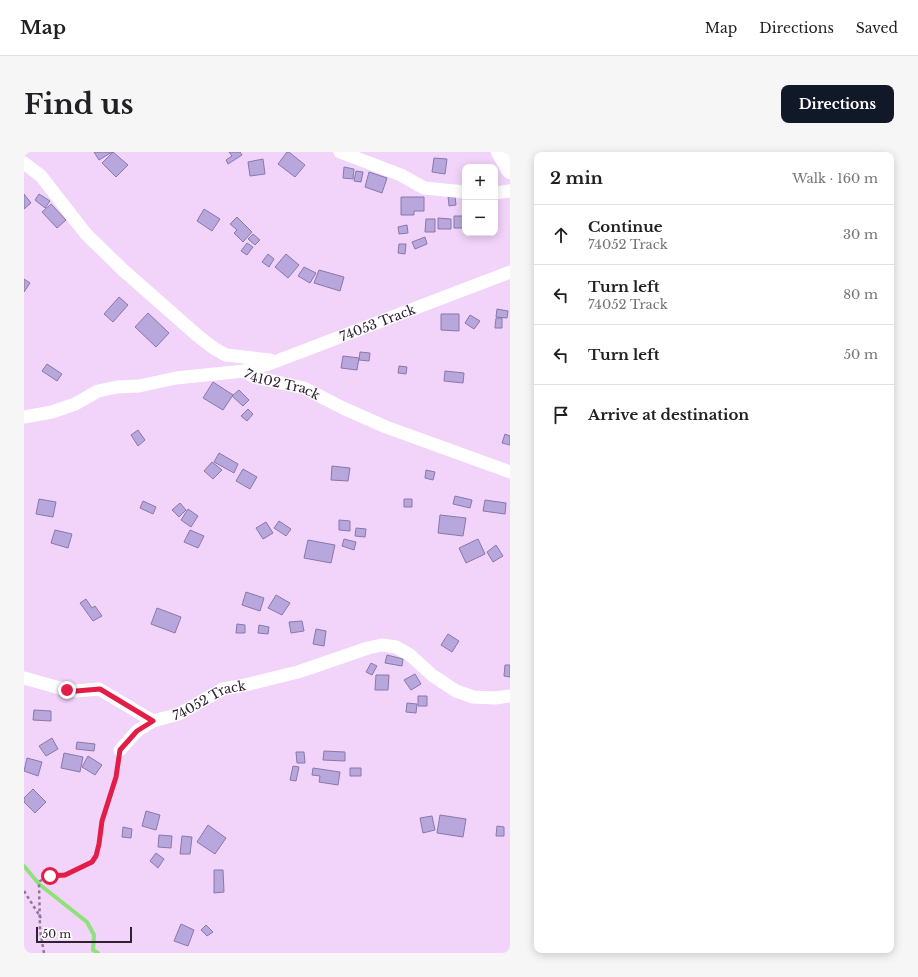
<!DOCTYPE html>
<meta charset="utf-8">
<style>
:root{--surface:#fff;--page:#f6f6f6;--text:#202124;--muted:#757577;--line:#e0e0e0;--accent:#111827}
body{margin:0;font-family:"Libre Baskerville",serif;background:var(--page);color:var(--text)}
.controls{position:absolute;right:12px;top:12px;display:grid;overflow:hidden;border-radius:8px;box-shadow:0 2px 10px #0003}
.controls button{width:36px;height:36px;display:grid;place-items:center;padding:0;border:0;border-bottom:1px solid var(--line);background:var(--surface);color:var(--text);font:20px sans-serif}
.scale{position:absolute;left:12px;bottom:10px;width:96px;box-sizing:border-box;padding-left:4px;border:2px solid #302234;border-top:0;font-size:11px;line-height:14px;white-space:nowrap;color:#302234;-webkit-text-stroke:3px #fff;paint-order:stroke}
.stop{position:absolute;width:12px;height:12px;margin:-9px;border:3px solid #e11d48;border-radius:50%;background:#fff}
.stop.end{background:#e11d48;border-color:#fff;box-shadow:0 1px 4px #0008}
.list{margin:0;padding:0;list-style:none}
h2{display:flex;justify-content:space-between;align-items:center;height:52px;margin:0;padding:0 16px;font-size:17px}
h2 small{font-size:13px;font-weight:400;color:var(--muted)}
.list li{display:grid;grid-template-columns:26px 1fr auto;gap:12px;align-items:center;box-sizing:border-box;height:60px;padding:0 16px;border-top:1px solid var(--line)}
.list b{display:block;font-size:15px;white-space:nowrap}
.list p{margin:0;font-size:13px;white-space:nowrap;color:var(--muted)}
.list em{font-size:13px;font-style:normal;color:var(--muted)}
.icon{flex:none;width:22px;height:22px;fill:none;stroke:currentColor;stroke-width:2;stroke-linecap:round;stroke-linejoin:round}
.map{position:relative;flex:none;width:486px;height:801px;overflow:hidden;border-radius:8px}
header{display:flex;align-items:center;gap:24px;box-sizing:border-box;height:56px;padding:0 20px;background:var(--surface);border-bottom:1px solid var(--line)}
header strong{font-size:19px}
nav{display:flex;gap:22px;margin-inline-start:auto;font-size:14px}
.intro{display:flex;align-items:center;justify-content:space-between;box-sizing:border-box;height:96px;padding:0 24px}
h1{margin:0;font-size:28px}
.button{padding:10px 18px;border-radius:8px;background:var(--accent);color:#fff;font-size:14px;font-weight:700}
main{display:flex;gap:24px;padding:0 24px}
aside{flex:1;background:var(--surface);border-radius:8px;box-shadow:0 2px 10px #0003}
.map>svg:first-child{display:block}
.lines{fill:none;stroke-linecap:round;stroke-linejoin:round}
.stream{stroke:#8fe17b;stroke-width:4}
.building{fill:#b8a7dc;stroke:#8878aa}
.path{stroke:#8d7793;stroke-width:2.5;stroke-dasharray:3 3;stroke-linecap:butt}
.street{stroke:#fff;stroke-width:13}
.secondary{stroke:#fff;stroke-width:18}
.route{stroke:#e11d48;stroke-width:5}
.labels{text-anchor:middle;stroke-width:4;stroke-linejoin:round;paint-order:stroke}
.street-label{font-size:13px;fill:#302234;stroke:#fff}
</style>
<header>
<strong>Map</strong>
<nav><a>Map</a><a>Directions</a><a>Saved</a></nav>
</header>
<div class="intro"><h1>Find us</h1><a class="button">Directions</a></div>
<main>
<div class="map">
<svg width="486" height="801" viewBox="0 0 486 801">
<rect width="100%" height="100%" fill="#f2d3f9"/>
<g class="lines">
<path class="stream" d="M0 714 15 732 63 770 70 783 69 798 74 801"/>
</g>
<path class="building" d="M70 0H88L75 8Z
M89 0 104 13 92 25 78 11Z
M205 0H216L218 3 204 12 202 8 208 4Z
M263 0H265L281 13 271 25 254 12Z
M410 6 423 7 421 22 408 20Z
M239 7 241 22 226 24 224 10Z
M320 15 330 17 329 27 319 26Z
M332 19 339 20 337 30 330 29Z
M345 20 363 26 358 41 341 35Z
M0 42 7 51 0 57Z
M15 42 26 49 21 56 11 48Z
M424 44H431L432 53 425 54Z
M377 45H400V59H390V63H377Z
M27 52 42 68 33 76 18 60Z
M180 57 196 67 188 79 173 69Z
M430 64H441V76H430Z
M213 65 228 80 219 90 210 81 213 78 206 72Z
M414 66 427 67V77H414Z
M402 67H411V80H401Z
M383 73 384 81 375 82 374 75Z
M229 82 236 88 231 93 224 87Z
M401 85 403 92 391 97 388 90Z
M223 91 229 95 223 103 217 99Z
M375 92H382L381 102 374 101Z
M244 102 250 107 245 115 238 110Z
M262 102 275 113 264 126 251 115Z
M280 115 292 121 286 131 274 124Z
M295 118 320 125 316 139 290 131Z
M0 127 6 131 0 140Z
M95 145 104 153 89 170 80 162Z
M473 157 484 159 483 166 472 165Z
M124 161 145 181 132 195 111 175Z
M417 162H435V179L417 178Z
M446 163 456 169 450 177 441 171Z
M472 166H478V176H471Z
M336 200 346 201 345 209 335 208Z
M319 204 335 206 333 218 317 216Z
M23 212 38 222 33 229 18 219Z
M375 214 383 215 382 222 374 221Z
M421 219 440 221 439 231 420 229Z
M189 230 209 243 199 258 179 246Z
M215 238 225 248 219 254 208 244Z
M224 257 229 262 223 269 217 264Z
M114 278 121 288 114 294 107 283Z
M481 282 486 284V293L478 291Z
M195 301 214 312 210 321 190 310Z
M188 310 198 318 189 327 180 319Z
M308 314 326 316 324 329 307 328Z
M219 317 233 325 226 337 212 329Z
M402 318 411 320 409 328 401 326Z
M431 344 448 348 446 356 429 352Z
M15 347 32 350 29 365 12 362Z
M380 347H388V355H380Z
M461 348 482 351 481 362 459 359Z
M119 349 132 355 129 362 116 356Z
M156 351 162 358 155 365 148 358Z
M164 357 174 364 167 375 157 368Z
M416 363 442 366 439 384 414 381Z
M315 368 326 369V379L315 378Z
M255 369 267 377 262 384 250 376Z
M242 370 249 381 239 387 232 376Z
M332 376 342 377 341 385 331 384Z
M31 378 48 382 44 396 27 391Z
M166 378 180 384 174 396 160 390Z
M320 387 332 390 330 398 318 394Z
M454 387 461 402 442 411 435 396Z
M284 388 311 393 307 411 280 406Z
M472 393 479 404 469 410 463 400Z
M222 440 240 446 236 459 218 453Z
M252 443 266 451 258 463 244 456Z
M62 447 68 456 71 454 78 464 69 469 56 451Z
M133 456 157 465 151 481 127 472Z
M278 469 280 479 267 481 265 470Z
M213 472 221 473V481H212Z
M235 473 245 475 244 482 234 481Z
M292 477 302 479 300 494 289 492Z
M424 482 435 489 428 500 417 493Z
M363 503 379 507 378 514 361 511Z
M347 511 353 514 348 523 342 520Z
M481 513H486V525L480 524Z
M391 522 397 532 387 538 380 528Z
M352 523H365L364 538H351Z
M394 544H403V554H394Z
M383 551 393 552 392 561 382 560Z
M10 558 27 559V569L9 568Z
M28 586 34 597 22 604 15 594Z
M53 590 71 592 70 599 52 597Z
M300 599 321 600V609L299 608Z
M272 600H280L281 611H273Z
M40 601 59 605 56 620 37 616Z
M64 604 78 613 71 623 58 615Z
M3 606 18 610 14 624 0 619Z
M269 614 275 615 272 629 266 628Z
M289 616 316 620 314 633 295 630 296 624 288 623Z
M326 616H337V624H326Z
M9 637 22 650 11 661 0 650V646Z
M122 659 136 663 132 678 118 674Z
M416 663 442 667 439 685 413 681Z
M408 664 411 678 399 681 396 666Z
M184 673 202 686 191 702 173 690Z
M473 674 480 675V684H472Z
M99 675 108 677 107 686 98 685Z
M135 683 148 684 147 696 134 695Z
M158 684 168 685 166 702H156Z
M132 701 140 707 134 716 126 709Z
M190 718H199L200 740 190 741Z
M157 772 170 778 164 794 150 789Z
M182 773 189 780 183 784 177 778Z"/>
<g class="lines">
<path class="path" d="M0 739 17 766
M20 801 16 778 15 732 16 729 26 724 41 723 67 710 72 704 78 669 93 625 94 610"/>
<g class="street">
<path d="M316 0 377 23 400 36 441 40"/>
<path d="M0 11 17 24 62 82 99 118 174 184 191 197 202 203 246 208"/>
<path d="M471 41 486 39"/>
<path id="s1" d="M220 219 230 225 280 236 319 256 362 275 486 320"/>
<path id="s2" d="M0 265 28 260 51 252 74 239 93 235 115 234 152 226 220 219 245 212 486 120"/>
<path d="M0 526 43 538 52 539 75 537 129 569"/>
<path id="s3" d="M96 598 113 579 129 569 155 562 199 537 221 533 274 520 344 496 358 493 372 495 386 503 408 523 432 539 449 545 471 546 486 544"/>
</g>
<path class="secondary" d="M476 0 486 18"/>
</g>
<g class="lines">
<path class="route" d="M26 724 41 723 68 710 72 704 75 692 78 669 92 625 96 598 113 579 129 569 76 537 52 539 43 538"/>
</g>
<g class="labels">
<g class="street-label">
<text dy="5" stroke="none"><textPath href="#s2" startOffset="369">74053 Track</textPath></text>
<text dy="5" stroke="none"><textPath href="#s1" startOffset="41">74102 Track</textPath></text>
<text dy="5" stroke="none"><textPath href="#s3" startOffset="105">74052 Track</textPath></text>
</g>
</g>
</svg>
<div class="controls">
<button>+</button>
<button>−</button>
</div>
<div class="scale">50 m</div>
<div class="stop" style="left:26px;top:724px"></div>
<div class="stop end" style="left:43px;top:538px"></div>
</div>
<aside>
<h2>2 min<small>Walk · 160 m</small></h2>
<ul class="list">
<li><svg class="icon" aria-label="ahead" viewBox="0 0 24 24"><path d="M12 20V5M6 11l6-6 6 6"/></svg><div><b>Continue</b><p>74052 Track</p></div><em>30 m</em></li>
<li><svg class="icon" aria-label="left" viewBox="0 0 24 24"><path d="M17 20v-9H6M10 6l-5 5 5 5"/></svg><div><b>Turn left</b><p>74052 Track</p></div><em>80 m</em></li>
<li><svg class="icon" aria-label="left" viewBox="0 0 24 24"><path d="M17 20v-9H6M10 6l-5 5 5 5"/></svg><div><b>Turn left</b></div><em>50 m</em></li>
<li><svg class="icon" aria-label="arrive" viewBox="0 0 24 24"><path d="M6 21V4h12l-3 4 3 4H6"/></svg><div><b>Arrive at destination</b></div></li>
</ul>
</aside>
</main>
